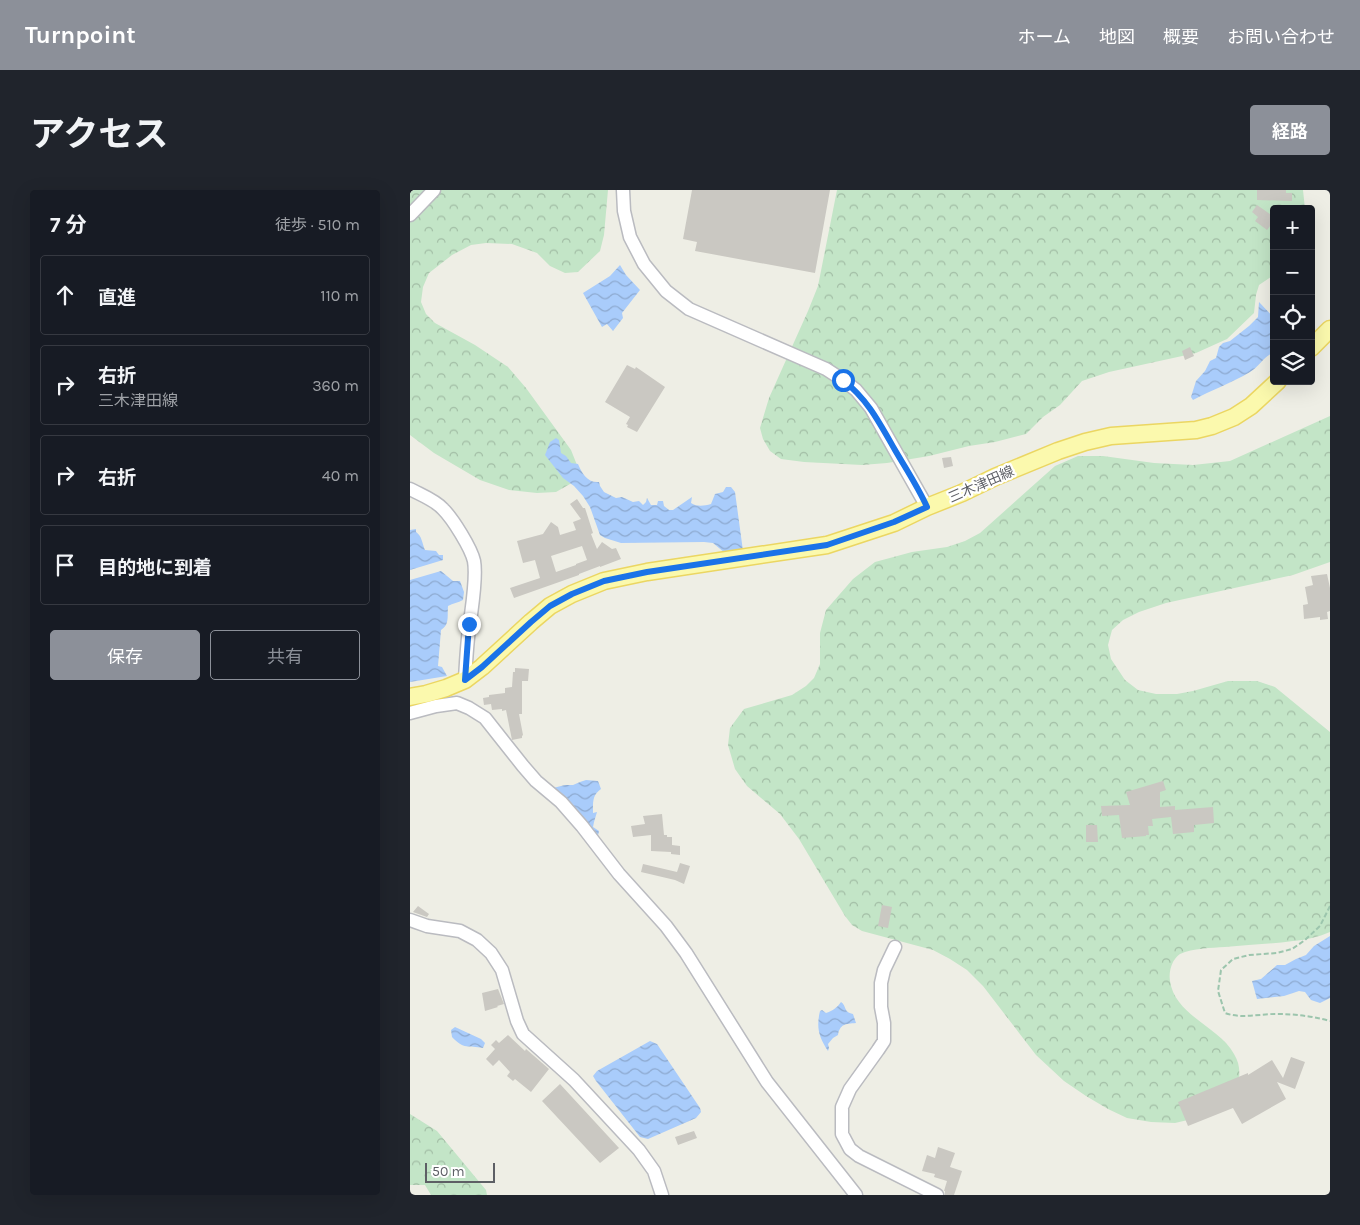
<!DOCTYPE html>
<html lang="ja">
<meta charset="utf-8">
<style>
:root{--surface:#171b24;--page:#20242c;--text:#f1f3f6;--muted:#9ea1a6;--line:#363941;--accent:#8c9099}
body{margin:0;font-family:Karla,"Noto Sans JP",sans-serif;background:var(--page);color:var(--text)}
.controls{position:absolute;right:15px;top:15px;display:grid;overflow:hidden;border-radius:5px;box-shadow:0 5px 20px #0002}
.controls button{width:45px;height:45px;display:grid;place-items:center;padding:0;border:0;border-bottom:1px solid var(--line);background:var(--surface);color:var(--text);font:25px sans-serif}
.scale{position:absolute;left:15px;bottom:12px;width:70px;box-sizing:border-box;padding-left:5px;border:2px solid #5d5f65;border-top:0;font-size:14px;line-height:18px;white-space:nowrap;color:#5d5f65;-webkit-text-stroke:4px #fff;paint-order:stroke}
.stop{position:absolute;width:15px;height:15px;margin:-11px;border:4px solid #1a73e8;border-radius:50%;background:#fff}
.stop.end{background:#1a73e8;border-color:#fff;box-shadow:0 1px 5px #0008}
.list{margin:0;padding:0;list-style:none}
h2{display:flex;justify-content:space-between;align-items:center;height:65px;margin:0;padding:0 20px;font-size:21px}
h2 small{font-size:16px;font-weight:400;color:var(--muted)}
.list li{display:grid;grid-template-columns:32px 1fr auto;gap:15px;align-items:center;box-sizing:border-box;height:80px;margin:0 10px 10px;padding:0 10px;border:1px solid var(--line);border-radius:5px}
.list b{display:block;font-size:19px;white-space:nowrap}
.list p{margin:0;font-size:16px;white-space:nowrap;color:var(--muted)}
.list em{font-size:16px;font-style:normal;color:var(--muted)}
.actions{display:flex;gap:10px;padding:15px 20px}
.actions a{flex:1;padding:11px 0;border:1px solid var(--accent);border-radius:5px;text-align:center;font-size:18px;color:var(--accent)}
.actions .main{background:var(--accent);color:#fff}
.icon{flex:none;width:28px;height:28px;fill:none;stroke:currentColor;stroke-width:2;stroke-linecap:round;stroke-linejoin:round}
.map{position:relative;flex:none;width:920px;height:1005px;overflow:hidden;border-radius:5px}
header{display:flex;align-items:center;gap:30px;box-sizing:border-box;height:70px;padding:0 25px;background:var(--accent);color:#fff}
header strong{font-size:24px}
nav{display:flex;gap:28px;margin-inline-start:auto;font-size:18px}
.intro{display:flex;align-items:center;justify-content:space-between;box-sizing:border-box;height:120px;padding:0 30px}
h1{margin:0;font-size:35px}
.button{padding:12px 22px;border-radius:5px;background:var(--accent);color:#fff;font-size:18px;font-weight:700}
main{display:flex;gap:30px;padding:0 30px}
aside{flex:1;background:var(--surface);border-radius:5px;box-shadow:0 5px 20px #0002}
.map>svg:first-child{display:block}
.forest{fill:url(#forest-crowns)}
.water{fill:url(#water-waves)}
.building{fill:#cac8c2;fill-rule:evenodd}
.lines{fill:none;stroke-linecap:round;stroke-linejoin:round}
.minor-casing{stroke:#babbc0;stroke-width:15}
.major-casing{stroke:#ebd662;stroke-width:19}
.path{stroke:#9cc5ad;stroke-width:2;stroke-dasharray:5 2.5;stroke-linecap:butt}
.minor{stroke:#fff;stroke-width:12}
.major{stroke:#fbf9ad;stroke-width:16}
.route{stroke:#1a73e8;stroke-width:6}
.labels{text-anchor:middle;stroke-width:4.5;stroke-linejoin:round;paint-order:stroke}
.street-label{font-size:14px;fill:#5d5f65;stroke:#fff}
</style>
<header>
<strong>Turnpoint</strong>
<nav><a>ホーム</a><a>地図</a><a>概要</a><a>お問い合わせ</a></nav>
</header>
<div class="intro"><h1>アクセス</h1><a class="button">経路</a></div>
<main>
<aside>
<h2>7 分<small>徒歩 · 510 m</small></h2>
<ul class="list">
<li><svg class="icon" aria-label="ahead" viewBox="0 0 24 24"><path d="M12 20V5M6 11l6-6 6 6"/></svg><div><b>直進</b></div><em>110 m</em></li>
<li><svg class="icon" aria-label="right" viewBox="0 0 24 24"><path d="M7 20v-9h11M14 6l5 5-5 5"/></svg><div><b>右折</b><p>三木津田線</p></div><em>360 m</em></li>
<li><svg class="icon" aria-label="right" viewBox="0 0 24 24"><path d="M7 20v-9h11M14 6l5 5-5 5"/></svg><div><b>右折</b></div><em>40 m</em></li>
<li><svg class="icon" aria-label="arrive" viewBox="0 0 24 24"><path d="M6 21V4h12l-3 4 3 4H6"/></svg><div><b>目的地に到着</b></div></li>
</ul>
<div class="actions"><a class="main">保存</a><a>共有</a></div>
</aside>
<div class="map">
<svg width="920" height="1005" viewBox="0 0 920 1005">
<defs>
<pattern id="forest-crowns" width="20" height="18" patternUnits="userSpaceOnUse" patternTransform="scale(1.25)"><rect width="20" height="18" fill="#c3e5c7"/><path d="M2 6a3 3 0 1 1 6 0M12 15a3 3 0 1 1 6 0" fill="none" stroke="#a2bda5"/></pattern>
<pattern id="water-waves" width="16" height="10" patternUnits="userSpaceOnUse" patternTransform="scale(1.25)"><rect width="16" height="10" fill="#a9ccfb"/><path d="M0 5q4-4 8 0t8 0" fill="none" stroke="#8da9cf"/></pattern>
</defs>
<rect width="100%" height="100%" fill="#eeeee5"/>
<path class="forest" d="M0 0H198L194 45 190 61 168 82 155 83 140 76 127 63 102 54 76 53 61 55 42 65 19 83 13 97 11 112 16 124 25 133 65 155 98 177 116 198 161 260 167 275 165 287 160 294 146 302 127 303 99 300 70 290 24 263 0 245Z
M427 0H893L895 19H864V85L849 95 846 105 844 123 817 149 786 163 699 182 672 191 650 215 633 227 616 244 585 252 559 256 519 266 477 273 452 275 394 272 371 269 360 261 353 249 350 238 359 208 398 121 408 96Z
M920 226V372L883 385 756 413 729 422 713 430 702 440 698 455 701 469 715 490 728 500 746 504H767L783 501 818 491H847L865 497 920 542V742C908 747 896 750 883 751 861 754 838 755 815 757 801 758 783 758 770 764 767 766 764 770 763 772 760 778 759 785 760 791 765 826 810 837 824 864 829 872 830 880 829 889L782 929 765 933 741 932 717 928 698 919 676 906 654 891 626 865 573 796 557 780 540 769 523 760 452 741 442 735 435 726 389 649 370 624 337 596 325 579 318 555 320 538 334 519 382 505 396 496 404 488 410 474V443L416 420 443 389 465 372 502 362 537 357 555 351 570 343 645 276 668 266H693L744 273 783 275 820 271Z
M0 924 27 941 76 1000 77 1005H21L15 995H0Z"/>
<path class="water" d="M210 75 216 85 230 100 212 123 213 128 203 141 197 134 192 137 173 103 200 86Z
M849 112 864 128V162C853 167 849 177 840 182 822 193 801 200 783 210L781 207 786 191 795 181 800 171 806 168 809 157 813 153 820 151 839 136 848 127Z
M146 248 149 250 151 263 156 266 161 273 168 274C172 283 177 293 189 292L190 296 194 302 206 308 212 307 223 312 229 311 233 315 236 312 237 308 241 315H247L248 311H253L254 316 259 320H263L282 307 281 313C287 317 294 316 301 314L305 304 313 302 316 297H321L325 302 333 361 315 363 303 353 294 352 211 353 195 348 190 345 180 317 173 306 164 296 153 288 135 265 140 252Z
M6 339V342C12 346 12 353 15 360L26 361 29 365H33V370L0 380V340Z
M31 381 43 391H50L54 402 53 410C48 413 43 413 38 416 37 425 40 435 31 440L28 476 32 477 37 486 0 492V390Z
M176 590 188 591 191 599C182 605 183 613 183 623L187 622 184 632 183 637 189 641 187 650 143 598 155 595H163L170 592Z
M920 746V808L910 813 901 810 895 802 889 801 874 806 847 809 842 791 851 789 867 775H875L886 769 896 765 904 756Z
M431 812C437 816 433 822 443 824L446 833C435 834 430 834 428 845L423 848 418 854 419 858 418 861C409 847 406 838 410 821L412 820 416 823C422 821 427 818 431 812Z
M45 837 71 849 75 853 73 858C58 855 54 860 42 847L41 840Z
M240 851 247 854 290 918 291 922 286 928 238 949 230 947 186 891 183 886 187 881Z"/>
<path class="building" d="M282 0H420L405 83 285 61 287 52 273 49Z
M847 0H876V3H882V11L847 10Z
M847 15 864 27V31L857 40 845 31 848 27 842 22Z
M780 157 784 166 775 170 772 161Z
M217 175 225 179 226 177 255 197 227 242 217 237 218 235 216 234 220 227 195 212Z
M541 267 543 276 534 278 532 268Z
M167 309 173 318H175L183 343 181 344 187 359 192 352 202 359 206 358 211 369 190 377V376L169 384V385L104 408 100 398 130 388 125 370 113 373 107 351 133 344 141 332 148 337 150 345 166 340 163 332 171 329 160 314ZM172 356 177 370 166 374V375L146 382 141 366Z
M917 384 920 398V421L917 422 918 429 910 430V427L894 429 893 415 898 414 895 397 903 395 901 386Z
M105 478 119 479 118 491H112V524H109L113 545 112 546V548L102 550 96 520 92 521V519L82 520 81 514 74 515 73 508 79 507V505L95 503V498L102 497 103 482H105Z
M753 591 756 600 750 602V617L765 616V620L803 617 804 633 784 635V642L763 644 761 627 742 629 743 636H738L739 645H736V646L712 648 709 625 692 626 691 616 720 615 716 602Z
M252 624 254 645H257V647H262V655L270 656V665L261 664V662L241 661V645L223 647 221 636 235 634 233 626Z
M676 635H687L688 652H676Z
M270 673 280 676 274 694 265 690 231 682 233 674 267 682Z
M472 715 482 717 478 738 468 736Z
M8 716 19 724 17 727 3 722Z
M88 799 94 814 87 816 88 817 75 821 72 803Z
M98 845 115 861 116 859 139 879 121 902 105 889 103 891 97 886 100 882 89 870 83 876 76 869 85 859 81 855 86 850 89 853Z
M881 867 895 872 885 899 867 892 876 909 832 934 823 918 778 936 768 912 838 883V885L862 870 873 888Z
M150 894 209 958 190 973 132 911Z
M284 941 287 948 268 955 265 947Z
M528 957 545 963 540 977 552 981 544 1005H535V1001H534L537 991 524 987 525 984 512 981 517 965 525 968Z"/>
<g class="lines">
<defs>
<path id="minor" d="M213 0 214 21 220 47 234 74 256 101 279 119 416 179 433 190 446 200 461 218 517 317
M0 25 24 0
M0 299C11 305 25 310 33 319 43 329 61 358 64 371 67 387 62 416 60 432 57 451 56 471 55 490
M0 523 26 516 47 513 59 518 75 528 113 576 126 591 151 612 172 636 209 684 256 736 276 763 357 892 446 1005
M0 730 17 736 50 741 67 750 81 763 92 780 107 831 113 844 164 890 229 960 244 981 252 1005
M485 757 474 780 471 793V817L474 833V851L468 860 440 899 432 917V944L440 959 449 966 527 1005"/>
<path id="major" d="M901 158 920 139
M0 507 16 504 36 498 55 490 72 477 121 432 140 416 162 404 194 391 237 382 417 355 484 333 517 317 552 303 585 287 648 261 675 252 701 246 786 240 802 236 824 227 841 216 868 191"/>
</defs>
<use href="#minor" class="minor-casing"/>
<use href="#major" class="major-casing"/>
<path class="path" d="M920 716 910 736 895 750 882 759 867 763 839 765 823 769 811 780 808 801 815 823C831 829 849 824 865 824 885 824 901 826 920 831"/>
<use href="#minor" class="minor"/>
<use href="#major" class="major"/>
</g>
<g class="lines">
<path class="route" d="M59 434 55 490 72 477 121 432 140 416 162 404 194 391 237 382 417 355 484 332 517 317C508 297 496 279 485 260 469 232 458 210 433 190"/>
</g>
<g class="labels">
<g class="street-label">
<text transform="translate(571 294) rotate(-24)" y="5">三木津田線</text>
</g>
</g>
</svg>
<div class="controls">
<button>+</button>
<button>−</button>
<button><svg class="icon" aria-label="locate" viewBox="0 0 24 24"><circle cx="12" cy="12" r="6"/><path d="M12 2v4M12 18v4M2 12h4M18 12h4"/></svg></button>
<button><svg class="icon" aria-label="layers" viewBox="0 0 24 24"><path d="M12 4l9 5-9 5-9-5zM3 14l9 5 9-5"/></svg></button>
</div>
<div class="scale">50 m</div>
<div class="stop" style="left:433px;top:190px"></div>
<div class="stop end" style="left:59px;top:434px"></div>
</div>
</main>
